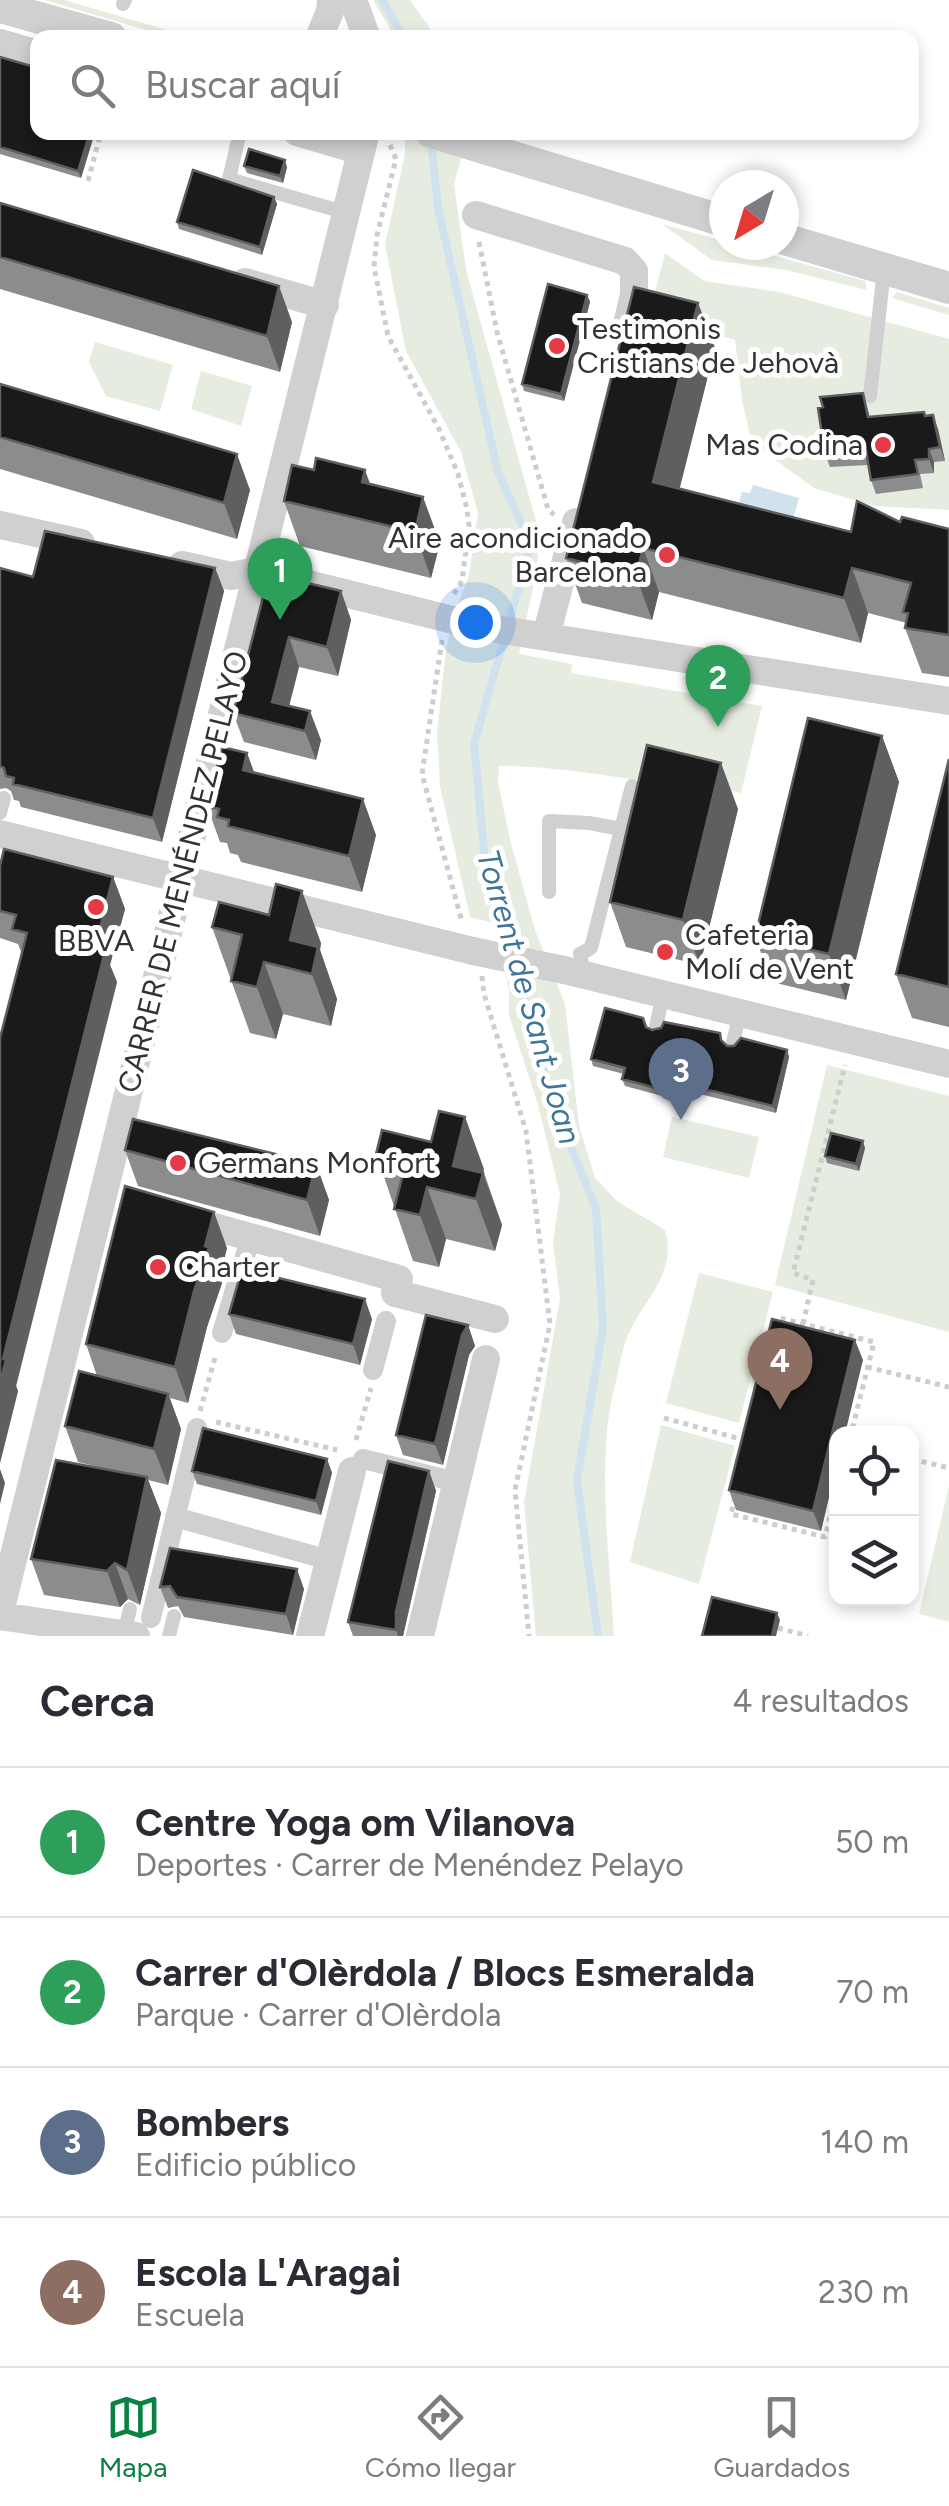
<!DOCTYPE html>
<html lang="es">
<meta charset="utf-8">
<style>
:root{--surface:#fff;--page:#f7f7f7;--text:#2b2b33;--muted:#7c7c81;--line:#e1e1e2;--accent:#0b8043}
body{margin:0;font-family:Figtree,sans-serif;background:var(--page);color:var(--text)}
.controls{position:absolute;right:30px;bottom:30px;display:grid;overflow:hidden;border-radius:20px;box-shadow:0 5px 15px #0003}
.controls button{width:90px;height:90px;display:grid;place-items:center;padding:0;border:0;border-bottom:2px solid var(--line);background:var(--surface);color:var(--text);font:50px sans-serif}
.compass{position:absolute;left:709px;top:170px;width:90px;height:90px;border-radius:50%;background:var(--surface);box-shadow:0 5px 15px #0003;rotate:218deg}
.you{position:absolute;left:475px;top:622px;width:35px;height:35px;margin:-25px;border:8px solid #fff;border-radius:50%;background:#1a73e8;box-shadow:0 0 0 15px #1a73e833}
.badge{display:grid;place-items:center;width:65px;height:65px;border-radius:50%;background:var(--accent);color:#fff;font-size:32px;font-weight:700}
.pin{position:absolute;translate:-50% -82px;filter:drop-shadow(0 2px 5px #0008)}
.pin::after{content:'';position:absolute;top:52px;width:35px;height:30px;background:inherit;clip-path:polygon(0 0,100% 0,50% 100%)}
.list{margin:0;padding:0;list-style:none}
h2{display:flex;justify-content:space-between;align-items:center;height:130px;margin:0;padding:0 40px;font-size:42px}
h2 small{font-size:32px;font-weight:400;color:var(--muted)}
.list li{display:grid;grid-template-columns:65px 1fr auto;gap:30px;align-items:center;box-sizing:border-box;height:150px;padding:0 40px;border-top:2px solid var(--line)}
.list b{display:block;font-size:38px;white-space:nowrap}
.list p{margin:0;font-size:32px;white-space:nowrap;color:var(--muted)}
.list em{font-size:32px;font-style:normal;color:var(--muted)}
.icon{flex:none;width:55px;height:55px;fill:none;stroke:currentColor;stroke-width:2;stroke-linecap:round;stroke-linejoin:round}
.map{position:relative;flex:none;width:949px;height:1636px;overflow:hidden}
.search{position:absolute;background:var(--surface);box-shadow:0 5px 15px #0003;left:30px;right:30px;top:30px;height:110px;display:flex;align-items:center;gap:25px;box-sizing:border-box;padding:0 35px;border-radius:20px;color:var(--muted);font-size:38px}
.sheet{height:730px;background:var(--surface)}
nav{display:flex;justify-content:space-around;align-items:center;box-sizing:border-box;height:140px;border-top:2px solid var(--line);background:var(--surface);font-size:28px;color:var(--muted)}
nav a{display:grid;justify-items:center;gap:5px}
nav .on{color:var(--accent)}
.map>svg:first-child{display:block}
.green{fill:#e6ecdf}
.water{fill:#cfe2ee}
.lines{fill:none;stroke-linecap:round;stroke-linejoin:round}
.stream{stroke:#cfe2ee;stroke-width:8}
.path{stroke:#cdcdcd;stroke-width:5;stroke-dasharray:5 5;stroke-linecap:butt}
.service{stroke:#d0d0d0;stroke-width:14}
.pedestrian{stroke:#d0d0d0;stroke-width:20}
.minor{stroke:#d0d0d0;stroke-width:28}
.tertiary{stroke:#d0d0d0;stroke-width:32}
.minor-bridge{stroke:#d0d0d0;stroke-width:28}
.wall{fill:#8c8c8c}
.shaded-wall{fill:#5f5f5f}
.building{fill:#1a1a1a;stroke:#5f5f5f;stroke-width:2.5}
.poi-dot{fill:#e63946;stroke:#fff;stroke-width:4}
.labels{text-anchor:middle;stroke-width:10;stroke-linejoin:round;paint-order:stroke}
.poi-label{font-size:30px;fill:#333;stroke:#fff;text-anchor:start}
.street-label{font-size:30px;fill:#333;stroke:#fff}
.water-label{font-size:32px;font-style:italic;fill:#3f7597;stroke:#fff}
</style>
<div class="map">
<svg width="949" height="1636" viewBox="0 0 949 1636">
<rect width="100%" height="100%" fill="#fff"/>
<path class="green" d="M45 0H64L191 37H169Z
M373 0H410L436 37H395Z
M405 133H468L454 184 466 270 539 532 537 569 519 654 572 664 571 673 762 706 741 793C712 786 684 787 655 783 603 775 551 766 499 766L498 782 510 840 535 930 565 1004 579 1126 595 1178 618 1202 665 1230C677 1271 648 1295 631 1329 623 1344 620 1364 616 1381 595 1456 610 1558 614 1636H536L524 1502 560 1299 553 1242 560 1194 538 1105 509 1015V989L493 923 470 917 440 786 437 733 446 649 455 612 469 575 478 513 461 452 406 351 385 245 405 154Z
M662 224 724 241V245H736L865 281 867 290 786 270 712 260Z
M665 253 704 281 779 292 949 339V510L874 506 814 488 752 443 742 400 735 340 649 315Z
M897 292 949 308V315L892 298Z
M95 342 173 365 160 411 106 396 89 362Z
M201 371 252 386 241 426 191 409Z
M827 1065 949 1096V1332L775 1285Z
M672 1117 759 1137 749 1178 663 1157Z
M699 1273 773 1292 739 1423 666 1403Z
M661 1425 735 1446 699 1584 630 1562Z
M949 1486V1622L919 1614Z"/>
<path class="water" d="M753 485 799 498 791 527 736 512 742 492 750 493Z"/>
<g class="lines">
<path class="stream" d="M382 0 404 38
M431 142 438 208 498 472 531 545 474 744 484 850 511 952
M515 965 551 1098 596 1209 603 1327 577 1481 598 1636"/>
<path class="path" d="M390 145 396 159 377 235 374 267 388 336 439 429 458 474 467 509 469 526 462 581 452 597
M88 181 101 132
M479 242 497 332 548 509 554 515
M442 640 422 774 462 922
M482 976 484 994 526 1131 550 1324 515 1490 529 1636
M803 1324 813 1280 793 1273 845 1065
M778 1327 780 1318 874 1342 851 1434
M867 1367 949 1387
M200 1411 216 1354
M664 1418 748 1441
M216 1422 337 1450
M356 1440 371 1388
M912 1459 949 1468
M735 1497 731 1514 825 1537 836 1491
M778 1628 808 1636"/>
<path class="service" d="M123 4 125 0
M240 132 229 179 347 213
M870 396 884 270
M0 813 4 798
M549 892V821L589 823 621 829
M584 974 580 954 591 948 632 786
M656 1027 663 994
M733 1043 740 1012
M124 1634 130 1609
M169 1636 174 1616"/>
<path class="pedestrian" d="M222 1333 251 1236
M373 1370 386 1321
M363 1459 456 1482
M175 1517 329 1560
M151 1618 197 1428"/>
<path class="minor" d="M353 0 367 38
M319 38 330 11 331 0
M0 43 38 54
M297 132 361 151
M476 215 625 261 634 271V295L628 320
M245 282 325 305
M0 525 81 543
M182 565 231 576 256 571 477 626 949 701
M546 636 576 522
M0 834 473 951
M564 970 949 1064
M186 1219 399 1279 395 1293 495 1319
M0 1612 366 132
M0 1616 136 1636
M310 1636 352 1471
M420 1636 486 1359"/>
<path class="tertiary" d="M0 7 111 38
M431 132 724 221
M784 239 949 288"/>
<path class="minor-bridge" d="M473 951 564 970"/>
</g>
<path class="wall" d="M0 57 95 132 81 178 0 154Z
M244 166 287 167 283 183 247 173Z
M274 197 277 204 262 255 179 229 177 222Z
M0 203 292 322 280 372 0 289Z
M587 295 590 302 564 401 524 391 522 384Z
M698 303 715 348 679 489 851 532 900 522 949 529V677L922 673 905 628 907 623 868 613 861 643 659 592 652 620 582 603 566 558Z
M0 384 250 490 237 539 0 469Z
M863 393 870 417 926 416 938 429 945 461 934 462V473L920 474 923 488 876 494 871 480 868 465 830 467 825 454Z
M370 484 440 543 431 578 300 546 284 501Z
M0 568 33 577 215 568 224 591 162 842 21 807 19 801 14 800 11 791 6 788 0 789Z
M269 574 341 591 351 620 338 676 299 667 289 706 321 740 316 760 244 742 233 713Z
M882 736 899 782 846 1000 772 982 755 937Z
M247 753 254 772 376 835 362 892 241 862 238 855 230 853 227 843 220 842 207 806Z
M949 759V1027L912 1018 896 974Z
M738 809 700 965 626 947 610 902Z
M0 866 113 877 125 909 110 965 117 982 16 1386 18 1391 0 1463 22 954 18 944 0 938Z
M212 927 321 943 320 950 337 999 331 1026 283 1014 276 1039 250 1033Z
M646 1028 652 1030 723 1042 727 1046 787 1050 789 1057 776 1113 684 1090 681 1101 625 1086 622 1079 624 1074 593 1066 591 1059Z
M465 1117 502 1225 495 1251 446 1239 439 1267 413 1261 376 1154 431 1142Z
M865 1148 859 1171 827 1163 825 1156Z
M125 1150 316 1164 329 1200 320 1236 138 1186Z
M227 1248 220 1276 222 1283 207 1327 188 1403 170 1398 181 1429 168 1485 148 1480 161 1513 140 1605 128 1599 120 1607 44 1595 31 1559 106 1469 78 1462 65 1426 97 1376 86 1344Z
M229 1314 372 1319 360 1365 236 1334Z
M468 1325 475 1346 469 1355 443 1465 403 1455 396 1435Z
M863 1360 836 1434V1467L821 1531 736 1510 729 1490Z
M327 1459 332 1473 321 1515 197 1484 192 1471Z
M429 1471 436 1491 403 1636H353L348 1622Z
M170 1548 304 1589 293 1635 184 1617 178 1606 168 1608 160 1587Z"/>
<path class="shaded-wall" d="M90 132H95L81 178 78 171Z
M285 160 287 167 283 183 280 176Z
M274 197 277 204 262 255 260 247Z
M279 286 292 322 280 372 267 336Z
M587 295 590 302 564 401 561 394Z
M698 303 715 348 670 527 653 482Z
M933 415 938 429 945 461 940 447Z
M929 449 934 462V473L929 459Z
M237 454 250 490 237 539 224 503Z
M365 470 382 516 362 482Z
M423 497 440 543 431 578 415 532Z
M643 548 659 592 652 620 636 576Z
M215 568 224 591 162 842 153 818Z
M852 568 868 613 861 643 844 598Z
M341 591 351 620 338 676 327 647Z
M289 637 299 667 284 726 272 702Z
M310 711 321 740 316 760 305 731Z
M882 736 899 782 846 1000 829 954Z
M247 753 260 789 243 770Z
M721 763 738 809 700 965 683 920Z
M363 799 376 835 362 892 349 856Z
M113 877 125 909 110 965 117 982 16 1386 18 1391 0 1463V1384L3 1359 95 948Z
M302 891 321 943 320 950 337 999 331 1026 312 974 290 940Z
M264 962 283 1014 276 1039 257 987Z
M787 1050 789 1057 776 1113 773 1106Z
M681 1083 684 1090 681 1101 679 1094Z
M465 1117 484 1169 479 1188 483 1173 502 1225 495 1251 476 1199 453 1166Z
M863 1141 865 1148 859 1171 856 1164Z
M316 1164 329 1200 320 1236 307 1200Z
M427 1187 446 1239 439 1267 420 1215Z
M214 1212 227 1248 220 1276 222 1283 207 1327 188 1403 175 1367Z
M365 1299 372 1319 360 1365 353 1344Z
M468 1325 475 1346 469 1355 443 1465 435 1444 462 1335Z
M855 1340 863 1360 845 1434H836V1467L821 1531 813 1511Z
M168 1394 181 1429 168 1485 154 1449Z
M327 1459 332 1473 321 1515 316 1501Z
M0 1469 5 1483 0 1504Z
M429 1471 436 1491 403 1636H398L396 1630V1612Z
M147 1477 161 1513 140 1605 127 1570Z
M115 1563 128 1599 120 1607 107 1571Z
M297 1569 304 1589 293 1635 286 1614Z
M777 1613 780 1620 776 1636H772Z"/>
<path class="building" d="M0 57 38 68V132H90L78 171 0 147Z
M249 149 285 160 280 176 244 166Z
M193 170 274 197 260 247 177 222Z
M0 203 279 286 267 336 0 257Z
M548 284 587 295 561 394 522 384Z
M634 287 698 303 653 482 851 532 857 501 900 522 902 517 949 529V635L905 628 908 613 903 612 911 583 852 568 844 598 643 548 636 576 566 558Z
M0 384 237 454 224 503 0 437Z
M863 393 868 417 924 412 925 416 933 415 940 447 929 449V459L915 460 918 474 871 480 866 451 825 454 818 408 823 407 820 397Z
M316 458 365 470 362 482 423 497 415 532 284 501 292 465 314 470Z
M45 531 215 568 153 818 13 784 14 778 6 776 4 768 0 766V568L33 577Z
M269 574 341 591 327 647 289 637 272 702 310 711 305 731 233 713Z
M808 718 882 736 829 954 755 937Z
M647 745 721 763 683 920 610 902Z
M222 747 247 753 243 770 363 799 349 856 228 826 229 820 217 817 219 809 207 806Z
M949 759V987L896 974Z
M4 849 113 877 95 948 105 951 3 1359H6L0 1384V1038L27 933 12 929 16 915 0 911V866Z
M276 884 302 891 290 940 318 947 312 974 264 962 257 987 231 981 242 935 212 927 219 902 269 915Z
M605 1008 643 1018 646 1027 652 1030 661 1028 664 1022 720 1033 721 1040 727 1046H734L741 1038 787 1050 773 1106 681 1083 679 1094 622 1079 625 1068 591 1059Z
M439 1111 465 1117 453 1166 483 1173 476 1199 427 1187 420 1215 394 1209 406 1162 376 1154 382 1130 431 1142Z
M133 1119 316 1164 307 1200 125 1150Z
M831 1133 863 1141 856 1164 825 1156Z
M125 1186 214 1212 205 1246 209 1248 194 1291 175 1367 86 1344Z
M242 1269 365 1299 353 1344 229 1314Z
M426 1315 468 1325 462 1335 435 1444 396 1435Z
M772 1319 855 1340 813 1511 729 1490Z
M79 1371 168 1394 154 1449 65 1426Z
M203 1428 327 1459 316 1501 192 1471Z
M56 1460 147 1477 127 1570 115 1563 107 1571 31 1559Z
M388 1461 429 1471 396 1612V1630L348 1622Z
M170 1548 297 1569 286 1614 177 1597 170 1586 160 1587Z
M712 1597 777 1613 772 1636H702Z"/>
<g class="poi-dot">
<circle cx="557" cy="346" r="10"/>
<circle cx="883" cy="445" r="10"/>
<circle cx="667" cy="555" r="10"/>
<circle cx="96" cy="907" r="10"/>
<circle cx="665" cy="952" r="10"/>
<circle cx="178" cy="1163" r="10"/>
<circle cx="158" cy="1267" r="10"/>
</g>
<g class="labels">
<g class="poi-label">
<text x="577" y="339">Testimonis<tspan x="577" dy="34">Cristians de Jehovà</tspan></text>
<text x="863" y="455" text-anchor="end">Mas Codina</text>
<text x="647" y="548" text-anchor="end">Aire acondicionado<tspan x="647" dy="34">Barcelona</tspan></text>
<text x="685" y="945">Cafeteria<tspan x="685" dy="34">Molí de Vent</tspan></text>
<text x="96" y="951" text-anchor="middle">BBVA</text>
<text x="198" y="1173">Germans Monfort</text>
<text x="178" y="1277">Charter</text>
</g>
<g class="street-label">
<text transform="translate(183 872) rotate(-76)" y="10">CARRER DE MENÉNDEZ PELAYO</text>
</g>
<g class="water-label">
<text transform="translate(529 997) rotate(74)" y="11">Torrent de Sant Joan</text>
</g>
</g>
</svg>
<div class="controls">
<button><svg class="icon" aria-label="locate" viewBox="0 0 24 24"><circle cx="12" cy="12" r="6"/><path d="M12 2v4M12 18v4M2 12h4M18 12h4"/></svg></button>
<button><svg class="icon" aria-label="layers" viewBox="0 0 24 24"><path d="M12 4l9 5-9 5-9-5zM3 14l9 5 9-5"/></svg></button>
</div>
<svg class="compass" viewBox="-18 -18 36 36"><path d="M0-13l5 13h-10z" fill="#e53935"/><path d="M0 13l5-13h-10z" fill="#7c7c81"/></svg>
<div class="you"></div>
<div class="pin badge" style="left:280px;top:620px;background:#2e9e5b">1</div>
<div class="pin badge" style="left:718px;top:727px;background:#2e9e5b">2</div>
<div class="pin badge" style="left:681px;top:1120px;background:#5c6f8a">3</div>
<div class="pin badge" style="left:780px;top:1410px;background:#8d6e63">4</div>
<div class="search"><svg class="icon" aria-label="search" viewBox="0 0 24 24"><circle cx="10" cy="10" r="6"/><path d="M15 15l6 6"/></svg>Buscar aquí</div>
</div>
<section class="sheet">
<h2>Cerca<small>4 resultados</small></h2>
<ul class="list">
<li><span class="badge" style="background:#2e9e5b">1</span><div><b>Centre Yoga om Vilanova</b><p>Deportes · Carrer de Menéndez Pelayo</p></div><em>50 m</em></li>
<li><span class="badge" style="background:#2e9e5b">2</span><div><b>Carrer d'Olèrdola / Blocs Esmeralda</b><p>Parque · Carrer d'Olèrdola</p></div><em>70 m</em></li>
<li><span class="badge" style="background:#5c6f8a">3</span><div><b>Bombers</b><p>Edificio público</p></div><em>140 m</em></li>
<li><span class="badge" style="background:#8d6e63">4</span><div><b>Escola L'Aragai</b><p>Escuela</p></div><em>230 m</em></li>
</ul>
</section>
<nav>
<a class="on"><svg class="icon" aria-label="map" viewBox="0 0 24 24"><path d="M3 6l6-2 6 2 6-2v14l-6 2-6-2-6 2zM9 4v14M15 6v14"/></svg>Mapa</a>
<a><svg class="icon" aria-label="directions" viewBox="0 0 24 24"><path d="M12 3l9 9-9 9-9-9zM9 14v-3h6M13 9l2 2-2 2"/></svg>Cómo llegar</a>
<a><svg class="icon" aria-label="saved" viewBox="0 0 24 24"><path d="M7 4h10v16l-5-4-5 4z"/></svg>Guardados</a>
</nav>
